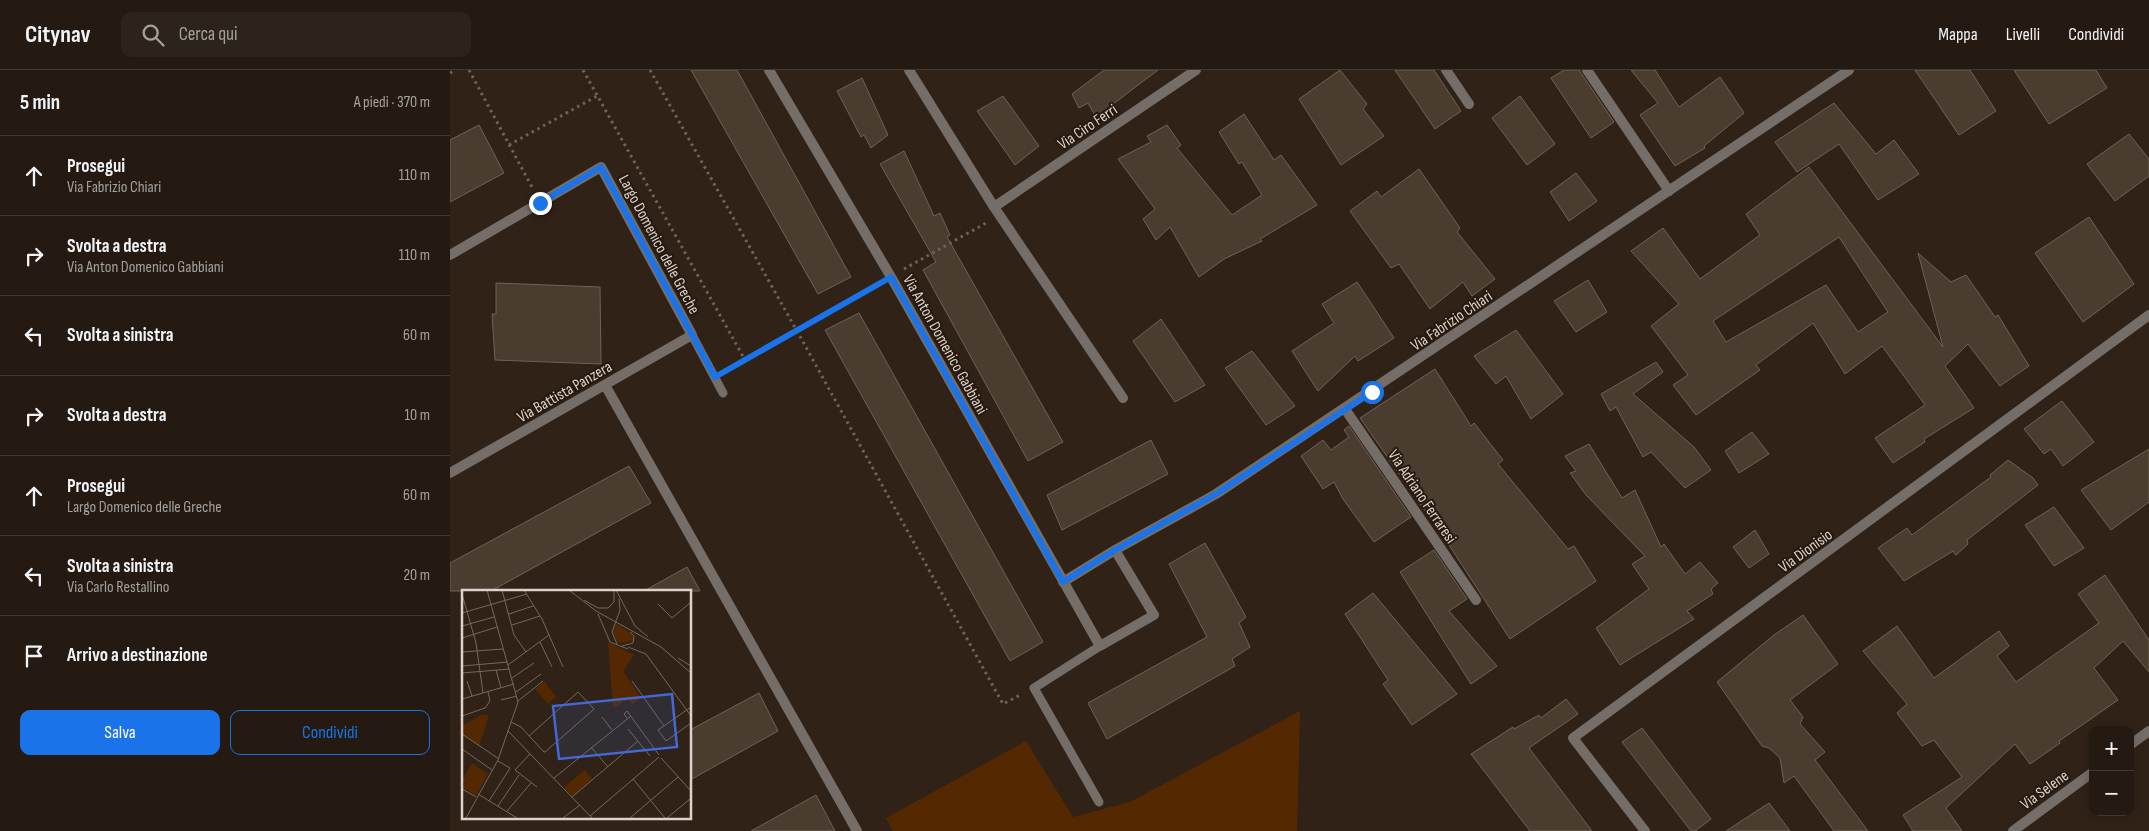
<!DOCTYPE html>
<html lang="it">
<meta charset="utf-8">
<style>
:root{--surface:#241a11;--page:#2c231a;--text:#f1f3f6;--muted:#a3a19f;--line:#413831;--accent:#1a73e8}
body{margin:0;font-family:"Sofia Sans Condensed",sans-serif;background:var(--page);color:var(--text)}
.controls{position:absolute;right:15px;bottom:15px;display:grid;overflow:hidden;border-radius:10px;box-shadow:0 2px 12px #0003}
.controls button{width:45px;height:45px;display:grid;place-items:center;padding:0;border:0;border-bottom:1px solid var(--line);background:var(--surface);color:var(--text);font:25px sans-serif}
.stop{position:absolute;width:15px;height:15px;margin:-11px;border:4px solid #1a73e8;border-radius:50%;background:#fff}
.stop.end{background:#1a73e8;border-color:#fff;box-shadow:0 1px 5px #0008}
.list{margin:0;padding:0;list-style:none}
h2{display:flex;justify-content:space-between;align-items:center;height:65px;margin:0;padding:0 20px;font-size:21px}
h2 small{font-size:16px;font-weight:400;color:var(--muted)}
.list li{display:grid;grid-template-columns:32px 1fr auto;gap:15px;align-items:center;box-sizing:border-box;height:80px;padding:0 20px;border-top:1px solid var(--line)}
.list b{display:block;font-size:19px;white-space:nowrap}
.list p{margin:0;font-size:16px;white-space:nowrap;color:var(--muted)}
.list em{font-size:16px;font-style:normal;color:var(--muted)}
.actions{display:flex;gap:10px;padding:15px 20px}
.actions a{flex:1;padding:11px 0;border:1px solid var(--accent);border-radius:10px;text-align:center;font-size:18px;color:var(--accent)}
.actions .main{background:var(--accent);color:#fff}
.icon{flex:none;width:28px;height:28px;fill:none;stroke:currentColor;stroke-width:2;stroke-linecap:round;stroke-linejoin:round}
.map{position:relative;flex:none;width:1699px;height:761px;overflow:hidden}
header{display:flex;align-items:center;gap:30px;box-sizing:border-box;height:70px;padding:0 25px;background:var(--surface);border-bottom:1px solid var(--line)}
header strong{font-size:24px}
nav{display:flex;gap:28px;margin-inline-start:auto;font-size:18px}
.search{width:350px;height:45px;background:var(--page);display:flex;align-items:center;gap:12px;box-sizing:border-box;padding:0 18px;border-radius:10px;color:var(--muted);font-size:19px}
main{display:flex}
aside{flex:1;background:var(--surface)}
.map>svg:first-child{display:block}
.green{fill:#542901}
.building{fill:#4b3c30;stroke:#726155;fill-rule:evenodd}
.lines{fill:none;stroke-linecap:round;stroke-linejoin:round}
.path{stroke:#6f6359;stroke-width:3;stroke-dasharray:2.5 4;stroke-linecap:butt}
.service{stroke:#756d68;stroke-width:9}
.minor{stroke:#756d68;stroke-width:10}
.route{stroke:#1a73e8;stroke-width:6}
.labels{text-anchor:middle;stroke-width:4;stroke-linejoin:round;paint-order:stroke}
.street-label{font-size:16px;fill:#ddd3cc;stroke:#26190e}
.inset-road{fill:none;stroke:#75695f;stroke-width:1}
.view{fill:#4369d6;fill-opacity:0.15;stroke:#4369d6;stroke-width:2.5}
.inset-edge{fill:none;stroke:#ddd3cc;stroke-width:2.5}
</style>
<header>
<strong>Citynav</strong>
<div class="search"><svg class="icon" aria-label="search" viewBox="0 0 24 24"><circle cx="10" cy="10" r="6"/><path d="M15 15l6 6"/></svg>Cerca qui</div>
<nav><a>Mappa</a><a>Livelli</a><a>Condividi</a></nav>
</header>
<main>
<aside>
<h2>5 min<small>A piedi · 370 m</small></h2>
<ul class="list">
<li><svg class="icon" aria-label="ahead" viewBox="0 0 24 24"><path d="M12 20V5M6 11l6-6 6 6"/></svg><div><b>Prosegui</b><p>Via Fabrizio Chiari</p></div><em>110 m</em></li>
<li><svg class="icon" aria-label="right" viewBox="0 0 24 24"><path d="M7 20v-9h11M14 6l5 5-5 5"/></svg><div><b>Svolta a destra</b><p>Via Anton Domenico Gabbiani</p></div><em>110 m</em></li>
<li><svg class="icon" aria-label="left" viewBox="0 0 24 24"><path d="M17 20v-9H6M10 6l-5 5 5 5"/></svg><div><b>Svolta a sinistra</b></div><em>60 m</em></li>
<li><svg class="icon" aria-label="right" viewBox="0 0 24 24"><path d="M7 20v-9h11M14 6l5 5-5 5"/></svg><div><b>Svolta a destra</b></div><em>10 m</em></li>
<li><svg class="icon" aria-label="ahead" viewBox="0 0 24 24"><path d="M12 20V5M6 11l6-6 6 6"/></svg><div><b>Prosegui</b><p>Largo Domenico delle Greche</p></div><em>60 m</em></li>
<li><svg class="icon" aria-label="left" viewBox="0 0 24 24"><path d="M17 20v-9H6M10 6l-5 5 5 5"/></svg><div><b>Svolta a sinistra</b><p>Via Carlo Restallino</p></div><em>20 m</em></li>
<li><svg class="icon" aria-label="arrive" viewBox="0 0 24 24"><path d="M6 21V4h12l-3 4 3 4H6"/></svg><div><b>Arrivo a destinazione</b></div></li>
</ul>
<div class="actions"><a class="main">Salva</a><a>Condividi</a></div>
</aside>
<div class="map">
<svg width="1699" height="761" viewBox="0 0 1699 761">
<rect width="100%" height="100%" fill="#302217"/>
<path class="green" d="M850 641 847 761H443L436 748 576 671 623 747 680 732Z"/>
<path class="building" d="M241 0H287L401 207 368 224Z
M654 0H708L663 34 666 38 647 49 638 33 629 38 622 24Z
M890 0 917 34 913 39 934 66 891 95 849 29Z
M945 0H984L1011 41 985 59Z
M1114 0H1129L1164 52 1141 68 1101 8Z
M1181 0H1205L1229 37 1270 7 1294 43 1254 76 1255 78 1225 96 1190 45 1208 33Z
M1465 0H1520L1546 41 1509 65Z
M1564 0H1646L1657 18 1599 54Z
M412 8 438 65 421 78 414 65 411 67 387 21Z
M553 26 589 76 565 95 527 41Z
M1070 26 1105 74 1077 95 1042 48Z
M1384 33 1426 84 1444 70 1469 104 1428 130 1389 74 1347 102 1325 72Z
M794 44 824 90 831 85 867 135 810 169 812 171 774 189 749 207 720 157 706 170 693 149 705 139 668 89 701 72 697 66 717 55 731 75 727 78 782 145 812 125 792 92 789 94 769 62Z
M29 55 54 103 0 132V70Z
M1679 64 1699 89V106L1665 131 1637 94Z
M454 81 484 146 490 143 500 165 497 167 613 372 578 391 473 200 486 192 430 94Z
M1359 97 1493 277 1468 183 1501 212 1516 205 1545 247 1548 245 1579 296 1550 316 1518 274 1495 296 1524 338 1474 369 1475 372 1443 393 1425 368 1475 335 1432 276 1395 304 1363 253 1306 295 1310 300 1246 345 1223 315 1238 305 1201 256 1229 234 1181 181 1213 158 1250 209 1310 165 1296 144ZM1389 167 1438 242 1408 262 1376 215 1276 272 1263 251Z
M969 99 1010 158 1007 162 1045 209 1022 226 1013 212 980 239 949 194 941 198 900 141 927 121 931 127Z
M1126 103 1147 131 1119 151 1100 122Z
M1639 147 1684 214 1633 252 1585 183Z
M1138 210 1157 242 1126 262 1104 231Z
M907 212 944 268 908 291 905 286 868 321 842 281 884 253 872 234Z
M46 213 150 217 151 294 45 290 42 244H46Z
M409 243 593 572 560 591 375 260Z
M711 249 755 315 725 332 683 271Z
M1066 260 1113 324 1081 349 1056 306 1046 314 1024 286Z
M802 281 845 336 816 355 775 298Z
M1206 292 1213 302 1183 324 1244 377 1261 400 1235 418 1201 382 1193 387 1166 337 1160 341 1151 324Z
M985 299 1021 356 1024 353 1053 390 1048 394 1118 479 1124 476 1146 511 1060 569 997 472 910 348Z
M1612 331 1644 372 1613 396 1601 379 1594 384 1574 359Z
M899 356 961 447 924 472 893 429 884 412 873 419 851 386 873 370 881 380 899 367 894 360Z
M1302 362 1319 384 1289 403 1275 381Z
M701 370 718 404 612 460 597 425Z
M1139 374 1172 428 1185 420 1211 477 1214 474 1235 504 1250 492 1268 513 1261 519 1263 524 1237 541 1244 549 1170 595 1146 558 1199 519 1182 494 1195 486 1136 425 1120 403 1126 401 1115 386Z
M1699 379V432L1661 460 1631 420Z
M1558 390 1583 408 1588 415 1517 470 1518 474 1506 485 1503 481 1454 511 1428 478 1457 458 1462 465 1541 407 1540 405Z
M179 396 201 433 41 521H0V493Z
M1604 437 1634 478 1604 496 1575 455Z
M1305 460 1319 484 1299 498 1283 477Z
M755 473 796 547 789 553 800 577 782 589 785 596 657 669 638 633 757 567 719 494Z
M984 480 1017 529 999 541 1047 596 1021 614 950 502Z
M237 497 250 521H194Z
M1655 505 1699 570V602L1673 571 1644 598 1668 630 1609 671 1610 673 1580 694 1565 674 1496 738 1512 761H1463L1453 745 1512 707 1484 670 1472 676 1447 643 1457 634 1413 581 1447 556 1484 608 1549 561 1559 576 1547 586 1566 612 1649 553 1628 524Z
M923 523 1007 624 962 655 933 614 938 610 895 544Z
M1353 545 1388 594 1340 630 1353 647 1350 654 1375 682 1365 690 1418 761H1384L1344 706 1334 713 1330 688 1319 678 1312 676 1267 612 1324 565Z
M309 623 328 661 240 710V660Z
M1116 629 1128 644 1079 678 1142 761H1080L1021 684 1063 657 1064 659 1089 645 1091 648Z
M1192 658 1261 749 1245 761H1241L1172 672Z
M366 725 385 761H301Z
M1319 733 1340 761H1276Z"/>
<g class="lines">
<path class="path" d="M19 0 83 119
M133 0 295 290
M200 0 347 261 553 634 572 624
M0 3 5 0
M59 75 147 26
M454 199 536 153
M276 301 427 215"/>
<path class="service" d="M242 265 273 323
M649 732 584 618 650 576"/>
<path class="minor" d="M319 0 441 207 650 576 704 545 665 480
M459 0 544 137 673 328
M996 0 1019 34
M1137 0 1219 121
M544 137 746 0
M0 185 151 97 242 265 0 403
M155 315 407 761
M895 339 1026 530
M613 512 665 480 766 424 1399 0
M1680 675 1699 661
M1195 761 1123 668 1699 245
M1563 761 1643 702"/>
</g>
<g class="lines">
<path class="route" d="M90 133 151 97 265 307 441 207 613 512 665 480 766 424 922 322"/>
</g>
<g class="labels">
<g class="street-label">
<text transform="translate(637 56) rotate(-34)" y="6">Via Ciro Ferri</text>
<text transform="translate(210 174) rotate(62)" y="6">Largo Domenico delle Greche</text>
<text transform="translate(1001 250) rotate(-34)" y="6">Via Fabrizio Chiari</text>
<text transform="translate(496 274) rotate(61)" y="6">Via Anton Domenico Gabbiani</text>
<text transform="translate(114 321) rotate(-30)" y="6">Via Battista Panzera</text>
<text transform="translate(973 426) rotate(56)" y="6">Via Adriano Ferraresi</text>
<text transform="translate(1355 480) rotate(-36)" y="6">Via Dionisio</text>
<text transform="translate(1594 719) rotate(-36)" y="6">Via Selene</text>
</g>
</g>
<g transform="translate(12 520)">
<rect width="229" height="229" fill="#302217"/>
<path d="M154 34 170 44 171 51 156 53 151 42ZM146 52 172 65 161 81 179 108 170 114 166 109 151 118ZM82 91 94 107 86 114 73 99ZM21 124 27 126 17 156 0 144V136ZM10 173 26 184 14 206 0 198 3 193 0 191ZM123 180 130 189 110 206 102 197Z" fill="#542901"/>
<path class="inset-road" d="M40 0 52 45 64 62M62 0 80 29 101 77M107 0 134 21 199 57 229 83M154 0 173 36 186 47M0 4 14 53 21 103M122 10 136 18H146L152 12V0M196 14 210 28 229 12M0 23 65 4M47 24 71 16M136 24 148 52 166 59M50 35 78 26M0 36 32 27M0 48 35 37M78 52 90 77M155 54 150 42 158 20 157 9M160 56 171 53 172 46 168 42M166 57 184 64 229 126M0 62 41 59M216 68 229 76M46 75 87 45M0 76 46 72M34 80 39 98M0 83 48 79M50 88 72 73M5 91 10 106M170 91 202 136M54 102 79 84M0 109 52 94M39 110 55 106M56 111 81 91M229 117 196 140 204 151 229 133M0 126 23 118 28 111 26 102M140 127 150 140M165 128 162 124 165 121 197 165M49 132 59 137 82 162H83L132 119 116 102 67 146M166 139 188 166M46 141 130 228M0 144 37 169M129 157 146 177M0 159 30 180M68 164 53 180 75 197M199 168 229 201M92 188 169 126M171 189 203 228M0 199 14 207M16 204 55 228M110 207 176 151M27 211 48 178 36 171M36 216 57 185M45 221 69 193M128 226 197 167M4 228 36 170 56 112 25 0M101 228 118 215M168 228 216 187M205 228 228 209"/>
<path class="view" d="M210 104 215 157 97 169 91 116Z"/>
<rect width="229" height="229" class="inset-edge"/>
</g>
</svg>
<div class="controls">
<button>+</button>
<button>−</button>
</div>
<div class="stop" style="left:922px;top:322px"></div>
<div class="stop end" style="left:90px;top:133px"></div>
</div>
</main>
